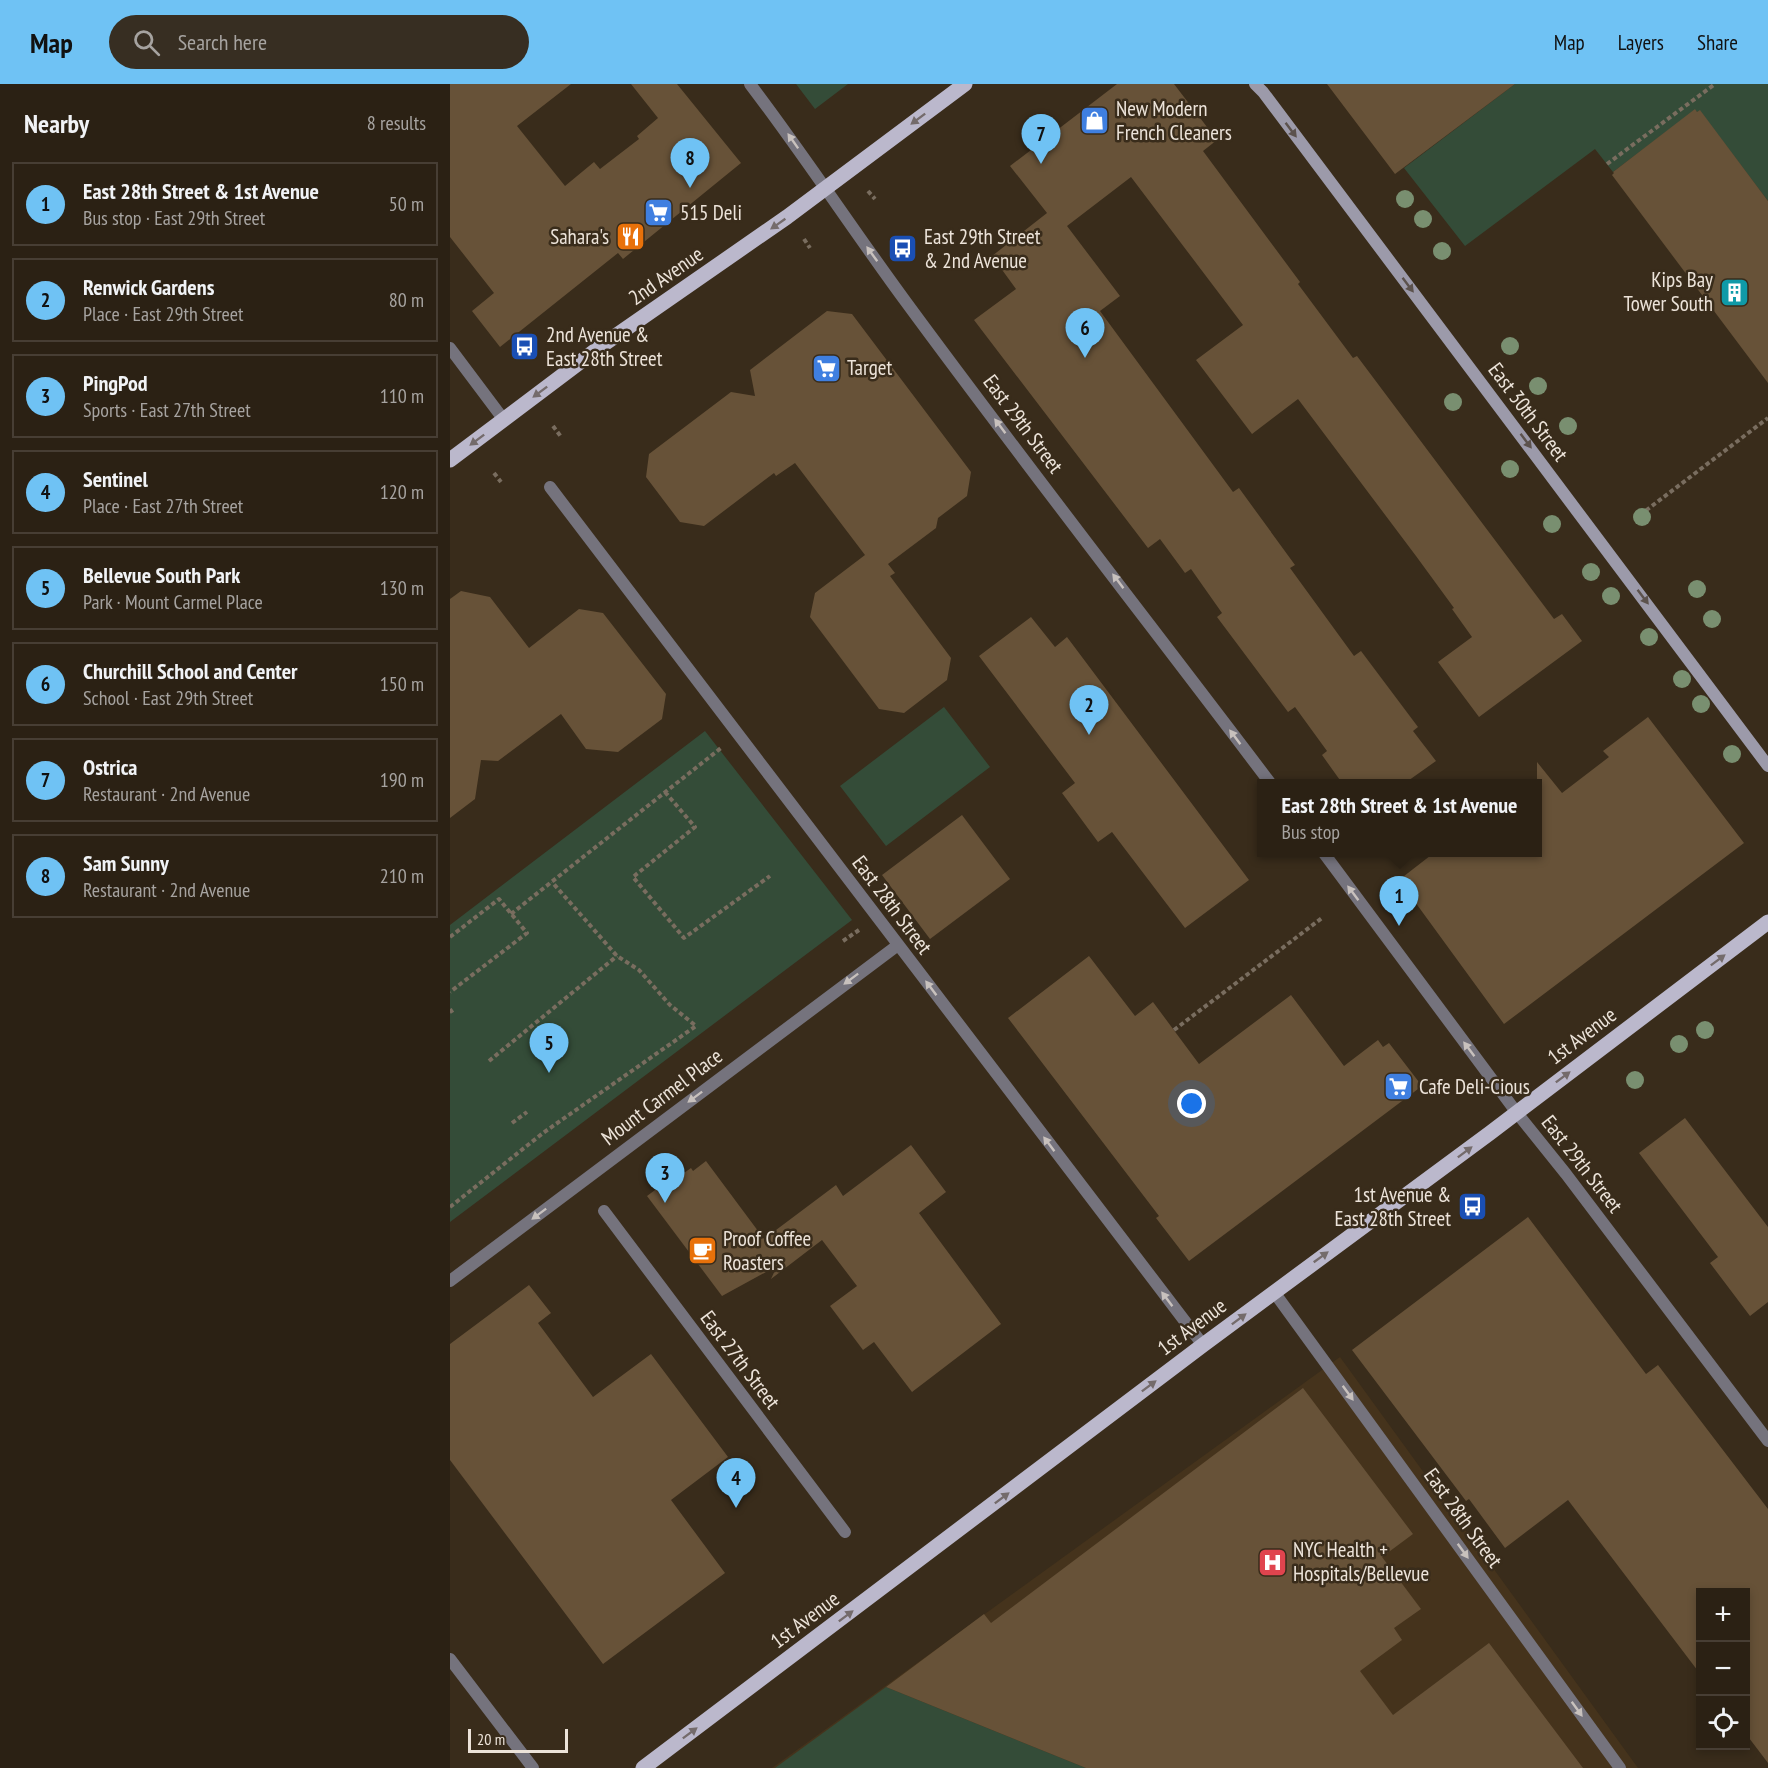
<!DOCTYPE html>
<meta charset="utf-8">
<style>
:root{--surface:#2b2114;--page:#372e22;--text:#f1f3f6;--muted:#a6a3a0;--line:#473e34;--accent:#6fc2f4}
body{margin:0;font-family:"PT Sans Narrow",sans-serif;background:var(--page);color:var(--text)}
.controls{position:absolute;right:18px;bottom:18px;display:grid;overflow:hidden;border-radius:0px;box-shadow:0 3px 9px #0003}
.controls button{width:54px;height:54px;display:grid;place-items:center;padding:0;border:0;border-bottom:2px solid var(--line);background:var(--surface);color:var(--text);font:30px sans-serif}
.scale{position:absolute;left:18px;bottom:15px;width:100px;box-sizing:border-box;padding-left:6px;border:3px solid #ece3d9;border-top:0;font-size:16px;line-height:21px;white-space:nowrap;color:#ece3d9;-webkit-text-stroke:4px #392c1b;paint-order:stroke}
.you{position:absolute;left:742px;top:1020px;width:21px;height:21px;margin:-15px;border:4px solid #fff;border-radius:50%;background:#1a73e8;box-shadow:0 0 0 9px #1a73e833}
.badge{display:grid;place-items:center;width:39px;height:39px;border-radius:50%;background:var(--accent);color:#111;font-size:20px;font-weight:700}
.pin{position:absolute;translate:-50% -50px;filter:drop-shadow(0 2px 3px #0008)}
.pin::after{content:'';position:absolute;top:32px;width:21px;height:18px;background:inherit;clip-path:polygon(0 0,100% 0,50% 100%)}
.popup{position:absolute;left:807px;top:695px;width:285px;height:78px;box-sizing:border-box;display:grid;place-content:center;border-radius:0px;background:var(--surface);filter:drop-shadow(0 2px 4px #0005);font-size:20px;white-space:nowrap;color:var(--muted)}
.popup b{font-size:22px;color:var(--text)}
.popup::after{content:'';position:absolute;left:50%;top:100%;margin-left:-12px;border:12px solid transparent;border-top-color:var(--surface)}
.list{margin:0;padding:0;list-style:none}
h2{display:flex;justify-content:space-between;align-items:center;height:78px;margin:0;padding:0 24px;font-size:26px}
h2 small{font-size:20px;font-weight:400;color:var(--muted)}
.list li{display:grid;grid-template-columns:39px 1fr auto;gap:18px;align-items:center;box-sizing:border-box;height:84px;margin:0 12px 12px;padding:0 12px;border:2px solid var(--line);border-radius:0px}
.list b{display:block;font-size:22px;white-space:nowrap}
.list p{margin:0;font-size:20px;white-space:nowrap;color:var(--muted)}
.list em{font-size:20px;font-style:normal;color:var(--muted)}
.icon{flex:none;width:33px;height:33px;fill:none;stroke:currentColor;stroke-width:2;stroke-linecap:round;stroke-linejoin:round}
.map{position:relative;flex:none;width:1318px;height:1684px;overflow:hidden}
header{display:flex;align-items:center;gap:36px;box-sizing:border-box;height:84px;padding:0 30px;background:var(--accent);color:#111}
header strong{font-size:28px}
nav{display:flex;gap:33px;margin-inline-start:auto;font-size:21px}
.search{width:420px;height:54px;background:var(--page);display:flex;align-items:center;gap:15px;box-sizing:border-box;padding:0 21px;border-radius:33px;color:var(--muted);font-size:22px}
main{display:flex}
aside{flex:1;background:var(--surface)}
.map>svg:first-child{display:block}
.built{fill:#45331c}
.green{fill:#344c38}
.building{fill:#675238}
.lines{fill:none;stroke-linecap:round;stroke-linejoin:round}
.path{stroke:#796d5f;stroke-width:4;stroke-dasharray:4.5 3;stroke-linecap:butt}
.street{stroke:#75737d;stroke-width:12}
.secondary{stroke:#9c9aaa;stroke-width:12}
.primary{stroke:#bbb8cc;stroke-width:15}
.tree{fill:#798f70}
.oneway{fill:#746b6b}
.oneway2{fill:#5c524d}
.oneway3{fill:#c8c1bd}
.labels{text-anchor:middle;stroke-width:5;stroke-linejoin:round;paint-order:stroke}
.poi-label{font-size:21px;fill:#ece3d9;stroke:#392c1b;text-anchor:start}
.street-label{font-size:21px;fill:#ece3d9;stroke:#392c1b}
</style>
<header>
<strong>Map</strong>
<div class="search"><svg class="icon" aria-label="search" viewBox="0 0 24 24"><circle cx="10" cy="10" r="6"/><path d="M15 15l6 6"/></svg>Search here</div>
<nav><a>Map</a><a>Layers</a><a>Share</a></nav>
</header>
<main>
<aside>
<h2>Nearby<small>8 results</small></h2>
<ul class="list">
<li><span class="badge">1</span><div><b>East 28th Street &amp; 1st Avenue</b><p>Bus stop · East 29th Street</p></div><em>50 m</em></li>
<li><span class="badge">2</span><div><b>Renwick Gardens</b><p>Place · East 29th Street</p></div><em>80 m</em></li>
<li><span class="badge">3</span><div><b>PingPod</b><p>Sports · East 27th Street</p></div><em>110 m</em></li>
<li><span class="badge">4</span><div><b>Sentinel</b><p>Place · East 27th Street</p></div><em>120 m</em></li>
<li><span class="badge">5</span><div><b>Bellevue South Park</b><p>Park · Mount Carmel Place</p></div><em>130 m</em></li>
<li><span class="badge">6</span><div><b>Churchill School and Center</b><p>School · East 29th Street</p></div><em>150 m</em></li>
<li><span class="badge">7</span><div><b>Ostrica</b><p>Restaurant · 2nd Avenue</p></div><em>190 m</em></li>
<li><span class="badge">8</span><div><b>Sam Sunny</b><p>Restaurant · 2nd Avenue</p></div><em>210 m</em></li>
</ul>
</aside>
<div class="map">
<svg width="1318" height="1684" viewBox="0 0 1318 1684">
<rect width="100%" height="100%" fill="#392c1b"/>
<path class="built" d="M890 1273 1188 1684H322Z"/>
<path class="green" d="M346 0H398L365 25Z
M1065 0H1318V117L1250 27 1247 28 1245 26 1163 88 1145 65 1015 162 954 84Z
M494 623 540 683 436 762 390 702Z
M255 647 402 836 0 1138V841Z
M436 1603 636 1684H325Z"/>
<path class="building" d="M0 0H121L67 42 115 102 144 78 150 85 189 55 187 52 208 34 181 0H227L291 79 173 175 168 169 50 263 22 227 44 209 0 153Z
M667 0H724L767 56 753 67 850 198 848 200 903 274 907 272 1104 535 1112 530 1132 557 1029 633 988 578 1022 553 1002 525 1004 524 966 472 848 315 802 350 746 276 793 241 681 93 617 142 670 212 650 227 783 408 789 404 845 481 840 484 904 572 911 567 968 643 963 647 986 677 955 699H892L872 671 877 667 845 623 838 628 767 533 772 529 741 485 735 489 710 455 698 464 524 236 566 205 542 172 597 129 560 82Z
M877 0H1065L945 90Z
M1245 25 1247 28 1250 26 1318 117V299L1162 91 1164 89 1163 88Z
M377 227 402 230 521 388 517 412 488 434 486 444 438 480 445 489 440 492 501 574 497 596 454 629 429 625 360 533 365 509 415 471 345 379 326 392 324 389 254 442 230 438 196 393 199 370 281 308 305 312 300 286Z
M11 507 40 513 79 564 129 525 153 529 216 610 212 635 168 668 136 665 111 630 48 677 31 676 25 715 0 734V515Z
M581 533 605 563 617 553 799 796 735 844 662 748 648 758 612 709 625 699 529 572Z
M1198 633 1294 759 1054 940 949 796 985 768H1087V678L1112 709 1159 673 1153 667Z
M512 731 560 795 480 855 432 791Z
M639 872 685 932 703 918 749 980 841 911 894 982 928 956 933 963 939 959 972 1002 739 1177 706 1134 709 1132 558 934Z
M1235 1034 1318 1143V1218L1300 1232 1260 1179 1268 1173 1189 1069Z
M461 1061 496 1108 469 1129 551 1240 462 1308 424 1258 413 1266 380 1222 407 1202 372 1156 321 1195 327 1182 272 1212 197 1112 225 1091 227 1094 241 1084 243 1087 256 1077 314 1155 386 1101 393 1112Z
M1078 1133 1196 1290 1208 1281 1318 1425V1679L1296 1650V1509H1251V1591L1118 1416 1055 1464 1019 1415 1016 1417 902 1266Z
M79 1201 101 1229 88 1239 143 1313 201 1270 278 1373 221 1416 275 1489 153 1580 0 1376V1260Z
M853 1304 963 1450 932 1473 971 1525 944 1544 952 1556 910 1587 943 1631 1039 1559 1133 1684H636L436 1603 534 1530 541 1539Z"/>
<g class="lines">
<path class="path" d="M1157 80 1265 0
M418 107 425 115
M354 155 360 164
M103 342 112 354
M44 389 51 398
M1190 431 1318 334
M215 708 245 743 183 793 234 854 320 792
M61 830 271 664
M0 853 49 815 77 849 0 908
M393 857 409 846
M0 925 4 931
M724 946 872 834
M39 977 167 872
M62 1039 77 1028
M0 1123 93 1049 246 942 220 921 189 886 167 872 102 798"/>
<path class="street" d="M300 0C354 71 403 146 456 218 575 380 699 539 821 700
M0 264 54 336
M100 403 753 1261
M873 768 1067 1029 1116 1090 1318 1357
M154 1127 395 1448
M0 1197 448 861
M824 1208 1170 1684
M0 1575 83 1684"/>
<path class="secondary" d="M805 0 813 8 1318 682"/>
<path class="primary" d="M0 376 154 260 337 133 515 0
M193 1684 753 1261 1040 1049 1318 838"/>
</g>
<g class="tree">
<circle cx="955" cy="115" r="9"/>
<circle cx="973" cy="135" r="9"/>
<circle cx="992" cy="167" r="9"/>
<circle cx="1060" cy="262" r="9"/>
<circle cx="1088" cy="302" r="9"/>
<circle cx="1003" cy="318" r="9"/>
<circle cx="1118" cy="342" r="9"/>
<circle cx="1060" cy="385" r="9"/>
<circle cx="1192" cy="433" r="9"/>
<circle cx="1102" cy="440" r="9"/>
<circle cx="1141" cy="488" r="9"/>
<circle cx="1247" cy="505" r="9"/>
<circle cx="1161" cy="512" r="9"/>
<circle cx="1262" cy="535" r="9"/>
<circle cx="1199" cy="553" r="9"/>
<circle cx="1232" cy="595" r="9"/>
<circle cx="1251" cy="620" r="9"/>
<circle cx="1282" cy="670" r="9"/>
<circle cx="1255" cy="946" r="9"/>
<circle cx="1229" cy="960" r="9"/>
<circle cx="1185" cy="996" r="9"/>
</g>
<defs><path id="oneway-solid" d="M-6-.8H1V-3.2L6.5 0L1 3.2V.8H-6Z" transform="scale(1.5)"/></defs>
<g class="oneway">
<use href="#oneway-solid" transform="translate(468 35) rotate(143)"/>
<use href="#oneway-solid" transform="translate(328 140) rotate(145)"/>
<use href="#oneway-solid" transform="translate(90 308) rotate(143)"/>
<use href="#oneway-solid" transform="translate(27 356) rotate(143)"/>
<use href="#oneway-solid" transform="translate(1268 876) rotate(-37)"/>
<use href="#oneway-solid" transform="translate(1113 993) rotate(-37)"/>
<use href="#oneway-solid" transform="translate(1015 1068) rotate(-37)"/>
<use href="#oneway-solid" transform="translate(871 1173) rotate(-36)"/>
<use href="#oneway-solid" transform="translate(789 1235) rotate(-37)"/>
<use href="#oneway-solid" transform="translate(699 1302) rotate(-37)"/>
<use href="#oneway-solid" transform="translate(552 1414) rotate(-37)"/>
<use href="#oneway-solid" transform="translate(396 1532) rotate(-37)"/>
<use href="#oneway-solid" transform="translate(240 1649) rotate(-37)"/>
</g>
<g class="oneway2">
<use href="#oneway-solid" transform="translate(841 46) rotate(53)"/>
<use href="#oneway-solid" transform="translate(958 201) rotate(53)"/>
<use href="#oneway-solid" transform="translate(1076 357) rotate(53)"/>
<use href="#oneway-solid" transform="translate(1193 513) rotate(53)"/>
</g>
<g class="oneway3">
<use href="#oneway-solid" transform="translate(343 57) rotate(-125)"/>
<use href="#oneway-solid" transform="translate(422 170) rotate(-126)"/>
<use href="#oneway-solid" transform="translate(550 342) rotate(-127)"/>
<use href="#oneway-solid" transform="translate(668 497) rotate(-127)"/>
<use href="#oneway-solid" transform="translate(785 653) rotate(-127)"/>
<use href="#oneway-solid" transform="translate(903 809) rotate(-127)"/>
<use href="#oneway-solid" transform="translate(401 895) rotate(143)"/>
<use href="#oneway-solid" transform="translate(481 904) rotate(-127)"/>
<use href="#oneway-solid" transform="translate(1019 965) rotate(-127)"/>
<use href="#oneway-solid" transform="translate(245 1013) rotate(143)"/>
<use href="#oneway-solid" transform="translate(599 1060) rotate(-127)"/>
<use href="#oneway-solid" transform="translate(89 1130) rotate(143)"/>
<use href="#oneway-solid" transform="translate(717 1215) rotate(-127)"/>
<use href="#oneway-solid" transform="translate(898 1309) rotate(54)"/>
<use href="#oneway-solid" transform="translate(1013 1467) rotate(54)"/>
<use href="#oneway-solid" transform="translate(1127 1625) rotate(54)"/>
</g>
<defs>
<symbol id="shop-square" viewBox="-11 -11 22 22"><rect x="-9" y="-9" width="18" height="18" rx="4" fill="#3f7fe0" stroke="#392c1b"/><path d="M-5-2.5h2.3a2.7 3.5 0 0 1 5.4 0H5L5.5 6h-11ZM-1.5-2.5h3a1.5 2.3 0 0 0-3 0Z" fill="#fff"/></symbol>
<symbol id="supermarket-square" viewBox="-11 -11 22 22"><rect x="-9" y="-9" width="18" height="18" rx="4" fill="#3f7fe0" stroke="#392c1b"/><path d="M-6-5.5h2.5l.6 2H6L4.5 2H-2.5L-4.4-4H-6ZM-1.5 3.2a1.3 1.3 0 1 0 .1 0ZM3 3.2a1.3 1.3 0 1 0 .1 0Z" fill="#fff"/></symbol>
<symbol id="restaurant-square" viewBox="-11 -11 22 22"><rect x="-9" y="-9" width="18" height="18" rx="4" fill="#e8710a" stroke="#392c1b"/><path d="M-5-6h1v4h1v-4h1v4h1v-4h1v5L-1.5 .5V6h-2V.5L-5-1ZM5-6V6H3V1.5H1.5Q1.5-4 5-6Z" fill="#fff"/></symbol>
<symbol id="bus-square" viewBox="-11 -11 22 22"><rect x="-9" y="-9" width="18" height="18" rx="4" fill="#1a4fb4" stroke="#392c1b"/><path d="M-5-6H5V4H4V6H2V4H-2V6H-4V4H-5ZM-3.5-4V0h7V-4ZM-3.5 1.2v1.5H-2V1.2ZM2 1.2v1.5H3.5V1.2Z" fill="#fff"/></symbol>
<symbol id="building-square" viewBox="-11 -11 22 22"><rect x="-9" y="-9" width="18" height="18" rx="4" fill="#0f9aa8" stroke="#392c1b"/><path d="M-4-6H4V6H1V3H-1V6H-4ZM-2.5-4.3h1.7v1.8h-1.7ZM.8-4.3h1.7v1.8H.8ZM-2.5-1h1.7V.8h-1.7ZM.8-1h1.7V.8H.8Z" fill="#fff"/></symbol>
<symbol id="cafe-square" viewBox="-11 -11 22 22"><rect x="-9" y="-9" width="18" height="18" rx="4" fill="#e8710a" stroke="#392c1b"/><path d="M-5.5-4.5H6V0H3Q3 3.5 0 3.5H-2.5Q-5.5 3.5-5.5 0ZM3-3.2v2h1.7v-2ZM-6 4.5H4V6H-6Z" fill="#fff"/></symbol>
<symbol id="hospital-square" viewBox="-11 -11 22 22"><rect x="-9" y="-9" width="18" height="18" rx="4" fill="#e0444e" stroke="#392c1b"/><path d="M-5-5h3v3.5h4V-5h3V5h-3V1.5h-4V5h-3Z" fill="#fff"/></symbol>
</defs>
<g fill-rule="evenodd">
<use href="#shop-square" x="628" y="20" width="33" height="33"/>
<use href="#supermarket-square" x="192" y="112" width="33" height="33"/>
<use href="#restaurant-square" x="164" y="136" width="33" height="33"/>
<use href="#bus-square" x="436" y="148" width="33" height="33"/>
<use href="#building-square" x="1268" y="192" width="33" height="33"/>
<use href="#bus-square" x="58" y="246" width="33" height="33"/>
<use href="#supermarket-square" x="360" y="268" width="33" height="33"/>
<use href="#supermarket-square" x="932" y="986" width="33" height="33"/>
<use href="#bus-square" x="1006" y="1106" width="33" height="33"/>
<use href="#cafe-square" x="236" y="1150" width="33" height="33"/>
<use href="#hospital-square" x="806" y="1462" width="33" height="33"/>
</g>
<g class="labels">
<g class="poi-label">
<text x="666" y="32">New Modern<tspan x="666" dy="24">French Cleaners</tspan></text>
<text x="230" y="136">515 Deli</text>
<text x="159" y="160" text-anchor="end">Sahara's</text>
<text x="474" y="160">East 29th Street<tspan x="474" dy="24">&amp; 2nd Avenue</tspan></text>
<text x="1263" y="203" text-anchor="end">Kips Bay<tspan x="1263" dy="24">Tower South</tspan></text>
<text x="96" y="258">2nd Avenue &amp;<tspan x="96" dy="24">East 28th Street</tspan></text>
<text x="397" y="291">Target</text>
<text x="969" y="1010">Cafe Deli-Cious</text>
<text x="1001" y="1118" text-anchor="end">1st Avenue &amp;<tspan x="1001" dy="24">East 28th Street</tspan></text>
<text x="273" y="1162">Proof Coffee<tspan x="273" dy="24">Roasters</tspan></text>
<text x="843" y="1473">NYC Health +<tspan x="843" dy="24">Hospitals/Bellevue</tspan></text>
</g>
<g class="street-label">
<text transform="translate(216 192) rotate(-35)" y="7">2nd Avenue</text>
<text transform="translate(1078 328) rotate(53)" y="7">East 30th Street</text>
<text transform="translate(573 340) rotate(53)" y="7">East 29th Street</text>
<text transform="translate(442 821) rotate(53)" y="7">East 28th Street</text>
<text transform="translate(1132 952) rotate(-37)" y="7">1st Avenue</text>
<text transform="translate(212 1013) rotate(-37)" y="7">Mount Carmel Place</text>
<text transform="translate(1132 1080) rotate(52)" y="7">East 29th Street</text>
<text transform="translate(742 1243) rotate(-37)" y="7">1st Avenue</text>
<text transform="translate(290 1276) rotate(53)" y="7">East 27th Street</text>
<text transform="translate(1013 1434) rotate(54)" y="7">East 28th Street</text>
<text transform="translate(355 1536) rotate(-37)" y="7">1st Avenue</text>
</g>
</g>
</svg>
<div class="controls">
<button>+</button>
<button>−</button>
<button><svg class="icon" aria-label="locate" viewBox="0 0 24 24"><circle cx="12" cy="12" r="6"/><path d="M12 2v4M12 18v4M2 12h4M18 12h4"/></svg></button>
</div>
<div class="scale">20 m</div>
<div class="you"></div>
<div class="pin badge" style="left:949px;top:842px">1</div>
<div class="popup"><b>East 28th Street &amp; 1st Avenue</b>Bus stop</div>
<div class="pin badge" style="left:639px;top:651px">2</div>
<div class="pin badge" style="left:215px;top:1119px">3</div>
<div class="pin badge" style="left:286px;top:1424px">4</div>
<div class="pin badge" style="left:99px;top:989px">5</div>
<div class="pin badge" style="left:635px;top:274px">6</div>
<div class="pin badge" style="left:591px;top:80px">7</div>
<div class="pin badge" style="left:240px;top:104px">8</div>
</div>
</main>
